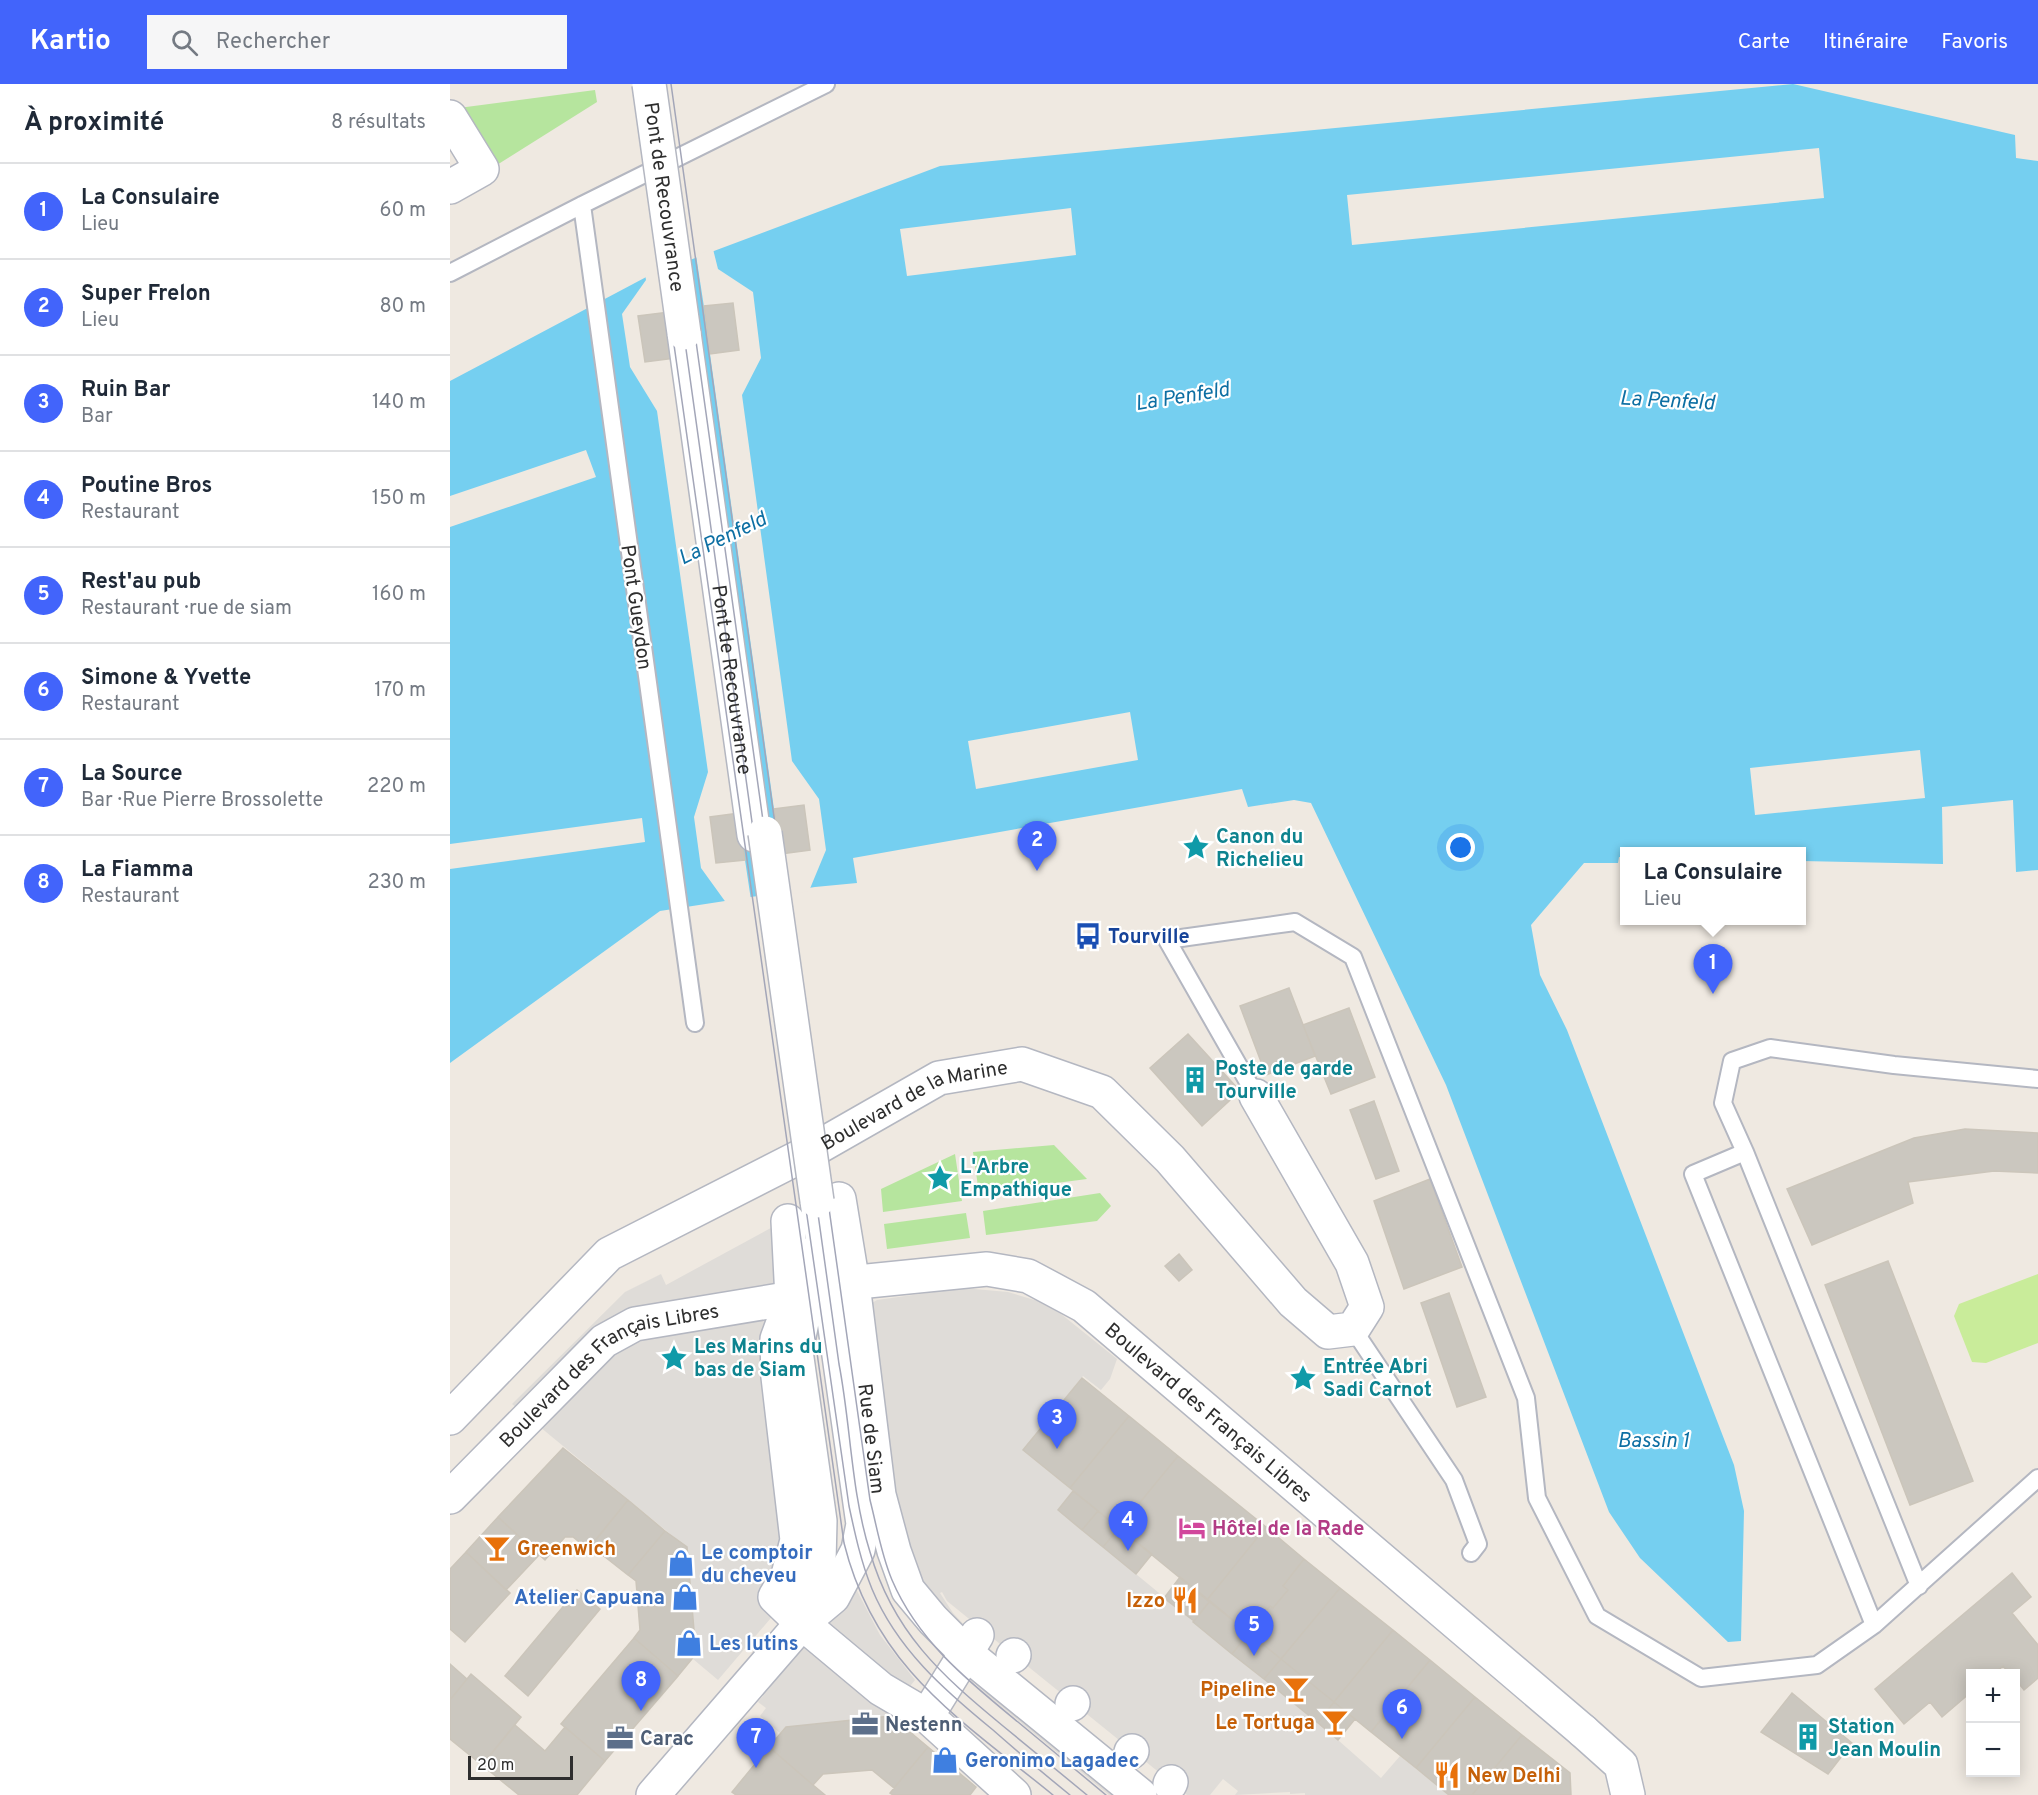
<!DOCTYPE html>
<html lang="fr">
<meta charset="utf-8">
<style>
:root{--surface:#fff;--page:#f6f6f7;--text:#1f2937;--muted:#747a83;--line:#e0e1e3;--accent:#4264fb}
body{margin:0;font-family:Overpass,sans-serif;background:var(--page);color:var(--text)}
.controls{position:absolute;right:18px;bottom:18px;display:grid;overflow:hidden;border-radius:0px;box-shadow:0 3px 15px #0003}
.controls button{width:54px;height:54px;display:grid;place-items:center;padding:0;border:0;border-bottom:2px solid var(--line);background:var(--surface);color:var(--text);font:30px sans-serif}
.scale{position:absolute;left:18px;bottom:15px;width:105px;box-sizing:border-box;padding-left:6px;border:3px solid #2e2e2e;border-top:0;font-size:16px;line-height:21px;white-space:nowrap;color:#2e2e2e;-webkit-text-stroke:4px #fff;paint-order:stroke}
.you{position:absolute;left:1011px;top:764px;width:21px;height:21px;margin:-15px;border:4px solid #fff;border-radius:50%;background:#1a73e8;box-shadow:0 0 0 9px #1a73e833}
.badge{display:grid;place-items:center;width:39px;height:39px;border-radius:50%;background:var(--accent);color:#fff;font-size:20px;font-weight:700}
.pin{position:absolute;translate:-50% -50px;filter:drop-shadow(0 2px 3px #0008)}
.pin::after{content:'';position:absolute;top:32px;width:21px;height:18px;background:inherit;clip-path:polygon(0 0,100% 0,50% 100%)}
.popup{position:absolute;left:1170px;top:763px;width:186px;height:78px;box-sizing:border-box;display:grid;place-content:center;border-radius:0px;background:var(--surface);filter:drop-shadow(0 2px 4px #0005);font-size:20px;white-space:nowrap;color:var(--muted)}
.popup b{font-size:22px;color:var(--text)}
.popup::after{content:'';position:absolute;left:50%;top:100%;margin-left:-12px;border:12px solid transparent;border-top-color:var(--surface)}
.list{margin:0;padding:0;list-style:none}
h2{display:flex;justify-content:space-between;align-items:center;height:78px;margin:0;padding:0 24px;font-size:26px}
h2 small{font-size:20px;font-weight:400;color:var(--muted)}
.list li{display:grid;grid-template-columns:39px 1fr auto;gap:18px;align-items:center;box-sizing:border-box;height:96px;padding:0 24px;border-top:2px solid var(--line)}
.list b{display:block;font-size:22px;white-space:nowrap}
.list p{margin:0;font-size:20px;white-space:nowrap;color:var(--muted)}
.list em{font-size:20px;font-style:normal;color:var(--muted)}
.icon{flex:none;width:33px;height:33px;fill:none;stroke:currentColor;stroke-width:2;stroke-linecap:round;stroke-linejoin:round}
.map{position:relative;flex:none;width:1588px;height:1711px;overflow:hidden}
header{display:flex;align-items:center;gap:36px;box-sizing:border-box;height:84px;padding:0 30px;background:var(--accent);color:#fff}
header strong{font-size:28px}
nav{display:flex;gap:33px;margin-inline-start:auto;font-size:21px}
.search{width:420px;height:54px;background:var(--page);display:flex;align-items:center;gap:15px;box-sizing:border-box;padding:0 21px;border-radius:0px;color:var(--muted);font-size:22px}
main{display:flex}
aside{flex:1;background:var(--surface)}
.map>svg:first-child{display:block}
.green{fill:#b6e59e}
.pitch{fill:#c9ec9a}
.plaza{fill:#dfdcd8}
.water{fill:#75cff0}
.pier{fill:#efe9e1}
.building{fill:#cbc7bf;stroke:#cbc5ba;stroke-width:1.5}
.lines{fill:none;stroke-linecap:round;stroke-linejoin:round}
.lane-casing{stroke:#b4b7c1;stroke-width:20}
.street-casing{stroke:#b4b7c1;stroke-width:36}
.secondary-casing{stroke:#b4b7c1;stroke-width:36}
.lane{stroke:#fff;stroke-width:16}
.street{stroke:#fff;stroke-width:33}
.secondary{stroke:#fff;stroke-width:33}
.tram{stroke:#a3a6b8;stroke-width:1.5}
.secondary-bridge-casing{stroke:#b4b7c1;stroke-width:36;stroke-linecap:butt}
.secondary-bridge{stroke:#fff;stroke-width:33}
.labels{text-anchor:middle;stroke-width:4.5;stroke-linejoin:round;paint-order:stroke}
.street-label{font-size:20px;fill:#2e2e2e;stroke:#fff}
.culture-label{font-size:20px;font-weight:bold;fill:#0d838f;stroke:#fff;text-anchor:start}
.transit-label{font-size:20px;font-weight:bold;fill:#164399;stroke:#fff;text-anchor:start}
.hotel-label{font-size:20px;font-weight:bold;fill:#b23c85;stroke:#fff;text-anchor:start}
.food-label{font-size:20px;font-weight:bold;fill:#c56008;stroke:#fff;text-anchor:end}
.shop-label{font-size:20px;font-weight:bold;fill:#366cbe;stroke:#fff;text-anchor:start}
.service-label{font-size:20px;font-weight:bold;fill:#4e5e75;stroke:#fff;text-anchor:start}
.water-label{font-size:21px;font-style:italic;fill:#0d6fa3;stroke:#fff}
</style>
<header>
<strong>Kartio</strong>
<div class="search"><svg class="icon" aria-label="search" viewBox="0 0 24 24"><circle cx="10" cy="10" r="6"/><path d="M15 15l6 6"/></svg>Rechercher</div>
<nav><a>Carte</a><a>Itinéraire</a><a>Favoris</a></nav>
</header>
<main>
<aside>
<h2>À proximité<small>8 résultats</small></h2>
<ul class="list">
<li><span class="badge">1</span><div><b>La Consulaire</b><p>Lieu</p></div><em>60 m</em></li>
<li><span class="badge">2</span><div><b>Super Frelon</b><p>Lieu</p></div><em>80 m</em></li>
<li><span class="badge">3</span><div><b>Ruin Bar</b><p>Bar</p></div><em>140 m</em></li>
<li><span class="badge">4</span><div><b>Poutine Bros</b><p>Restaurant</p></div><em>150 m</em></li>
<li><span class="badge">5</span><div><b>Rest'au pub</b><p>Restaurant · rue de siam</p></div><em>160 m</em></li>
<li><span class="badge">6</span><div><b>Simone &amp; Yvette</b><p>Restaurant</p></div><em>170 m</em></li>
<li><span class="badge">7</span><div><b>La Source</b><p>Bar · Rue Pierre Brossolette</p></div><em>220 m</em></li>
<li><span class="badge">8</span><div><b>La Fiamma</b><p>Restaurant</p></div><em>230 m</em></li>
</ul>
</aside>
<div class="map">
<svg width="1588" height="1711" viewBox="0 0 1588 1711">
<rect width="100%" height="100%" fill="#efe9e1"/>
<path class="green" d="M145 6 147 18 42 84 1 25Z
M604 1061 637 1095 529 1109 523 1068Z
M505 1070 512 1117 433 1128 431 1105Z
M650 1109 661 1122 647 1137 536 1151 533 1127Z
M516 1129 520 1154 437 1165 434 1140Z"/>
<path class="pitch" d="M1588 1190V1259L1536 1279 1522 1278 1504 1232 1509 1220Z"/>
<path class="plaza" d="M330 1139 355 1425 326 1528 268 1596 243 1575 246 1570 236 1463 62 1320 175 1208 211 1190 216 1201Z
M513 1204 558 1208 588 1217 611 1230 667 1275 660 1295 651 1306 633 1292 573 1366 623 1407 608 1426 888 1656 931 1694 950 1672 999 1711H855V1709L840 1710V1708L785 1711 788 1707 773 1695 760 1711H737L497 1517 492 1508 490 1509 503 1529 537 1565 717 1711H659L536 1610 482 1559 464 1534 415 1223 427 1216Z
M404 1501 430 1551 465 1596 449 1616 441 1632 337 1643 331 1650 310 1632 316 1624 308 1618Z"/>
<path class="water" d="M1343 0 1565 51 1566 74 1588 77V786L1566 788 1563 716 1492 723 1493 780 1352 777V768H1174V773H1169L1168 779H1134L1081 841 1090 891 1117 946 1284 1381 1294 1427 1291 1557 1278 1558 1190 1474 1159 1428 996 1001 861 719 844 716 798 723 792 705 403 774 407 799 365 803 210 827 0 979V297L200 191 490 82Z"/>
<path class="pier" d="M1369 64 1374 114 902 161 897 111Z
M621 124 626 171 457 192 450 145Z
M263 165 268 185 303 208 311 274 292 311 342 677 369 715 376 766 359 807 336 811 331 770 360 766 354 721 324 725 260 270 289 266 283 219 254 223 246 171Z
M213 185 219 228 188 232 195 278 225 274 289 729 266 779 295 776 301 816 277 820 251 784 244 733 258 688 207 327 180 283 172 230 196 196 195 190Z
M136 366 146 393 0 443V412Z
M680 628 688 676 526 705 518 657Z
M1470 666 1475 714 1305 731 1300 684Z
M192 734 195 758 0 785V760Z"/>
<path class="building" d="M283 219 289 266 260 270 254 222Z
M219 228 225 274 195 278 188 232Z
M354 721 360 766 331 770 324 725Z
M289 729 295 776 266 779 260 733Z
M839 904 865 972 816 991 790 922Z
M899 924 925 993 881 1010 853 941Z
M738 950 790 1007 752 1042 700 984Z
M924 1017 949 1087 926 1095 900 1026Z
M1515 1045 1588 1049V1089L1544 1087 1458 1098 1463 1119 1362 1161 1337 1105 1464 1054Z
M980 1095 1012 1183 954 1205 924 1117Z
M729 1170 742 1186 729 1197 715 1182Z
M1438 1177 1523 1397 1460 1421 1375 1201Z
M999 1209 1036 1313 1007 1323 971 1219Z
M632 1294 679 1332 620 1404 573 1366Z
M679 1332 728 1372 669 1444 620 1404Z
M113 1364 178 1416 138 1465 123 1453H115L95 1476 48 1433Z
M728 1372 816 1443 757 1516 669 1444Z
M623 1407 648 1427 632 1446 608 1426Z
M178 1416 215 1447 178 1491 141 1462Z
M648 1427 669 1444 653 1463 632 1446Z
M48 1433 89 1471 56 1506 16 1468Z
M816 1443 854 1475 833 1502 838 1506 823 1524 820 1522 799 1549 757 1516Z
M669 1444 702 1470 686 1490 653 1463Z
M215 1447 237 1463 246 1570 228 1592 184 1554 190 1546 186 1497 178 1491Z
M16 1468 60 1509 15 1558 0 1545V1485Z
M854 1475 890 1504 831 1575 799 1549 820 1522 823 1524 838 1506 833 1502Z
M1562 1489 1581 1513 1562 1529 1588 1561V1594L1574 1606 1566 1596V1590H1560L1553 1582 1544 1590H1520V1609L1492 1633 1480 1618 1454 1640 1425 1605Z
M730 1493 760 1517 744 1537 714 1514Z
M890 1504 943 1546 884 1618 831 1575Z
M127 1506 150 1525 78 1612 55 1592Z
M760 1517 799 1549 782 1570 743 1538Z
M943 1546 980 1576 921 1648 884 1618Z
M799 1549 831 1575 814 1595 782 1570Z
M184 1554 228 1592 155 1677 111 1640Z
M831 1575 884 1618 868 1639 814 1595Z
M980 1576 1025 1613 966 1684 921 1648Z
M0 1580 17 1595 0 1616Z
M21 1590 71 1633 32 1681 0 1655V1616Z
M1342 1609 1402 1659 1378 1690 1311 1648Z
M1025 1613 1072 1651 1022 1711H999L966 1684Z
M884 1618 905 1635 888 1656 868 1639Z
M441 1632 478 1663 444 1704 422 1686 373 1690 363 1701 319 1663 336 1643Z
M65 1641 95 1667 115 1643 155 1677 127 1711H69L32 1681Z
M1072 1651 1120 1689 1121 1711H1022Z
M319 1663 363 1701 375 1711H286L282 1708Z
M478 1663 526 1703 520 1711H443L440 1709Z"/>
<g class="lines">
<defs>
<path id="lane" d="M132 121 245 939
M0 189 132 121 376 0
M806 1012 717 856 845 838 903 873 1076 1314 1087 1414 1147 1532 1251 1594 1367 1581 1424 1541 1588 1394
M1295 1068 1273 1019 1282 977 1320 964 1444 981 1588 995
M903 1245 1004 1396 1028 1460 1021 1469
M1424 1541 1243 1090 1295 1068 1469 1502"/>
<g id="street">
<path d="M0 33 32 85 0 103"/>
<path id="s1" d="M389 1115 403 1200 429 1411 444 1467 458 1506 483 1536 516 1569 690 1711"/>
<path d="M338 1137 342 1214 327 1255 328 1293 347 1456 338 1491 325 1513 352 1539 431 1605 477 1632"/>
<path id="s2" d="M0 1334 159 1170 363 1066 489 994 572 980 652 1008 720 1075 843 1218 878 1248 903 1245 917 1223 902 1179 806 1012"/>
<path id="s3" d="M0 1413 154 1257 185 1240 342 1214"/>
<path d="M527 1551 477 1632 564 1711"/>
<path d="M563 1572 564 1571"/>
<path d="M622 1620 623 1619"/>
<path d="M1133 1647 1171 1681 1178 1711"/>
<path d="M681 1668 682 1667"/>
<path d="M720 1700 721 1698"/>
</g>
<g id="secondary">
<path id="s4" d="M234 249 304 751"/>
<path id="s5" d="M378 1201 537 1185 578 1192 634 1222 1133 1647"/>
<path d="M352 1539 369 1478 370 1437 346 1267 357 1214 358 1171"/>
<path d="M203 1711 352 1539 383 1513 408 1466 413 1440 367 1117"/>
</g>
</defs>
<use href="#lane" class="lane-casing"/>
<use href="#street" class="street-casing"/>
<use href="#secondary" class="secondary-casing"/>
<use href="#lane" class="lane"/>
<use href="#street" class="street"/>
<use href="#secondary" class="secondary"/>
<path class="tram" d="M187 0 394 1459C425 1584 510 1635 603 1711
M199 0 355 1118 399 1422C405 1450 411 1478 422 1505 447 1565 494 1606 543 1646 568 1668 594 1690 620 1711
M210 0 389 1280C401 1342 401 1408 420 1468 443 1548 491 1591 553 1642 581 1665 609 1688 637 1711
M221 0 420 1416C427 1443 431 1470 442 1496 468 1557 518 1597 568 1638 597 1662 627 1687 656 1711"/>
<defs>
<g id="secondary-bridge">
<path id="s6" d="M199 0 234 249"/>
<path d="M315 749 367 1117"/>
</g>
</defs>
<use href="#secondary-bridge" class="secondary-bridge-casing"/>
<use href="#secondary-bridge" class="secondary-bridge"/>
</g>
<defs>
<symbol id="sight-bare" viewBox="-9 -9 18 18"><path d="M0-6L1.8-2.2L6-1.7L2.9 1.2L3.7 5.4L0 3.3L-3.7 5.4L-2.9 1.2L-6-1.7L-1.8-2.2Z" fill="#0f9aa8" stroke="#fff" stroke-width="2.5" paint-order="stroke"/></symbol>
<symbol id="bus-bare" viewBox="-9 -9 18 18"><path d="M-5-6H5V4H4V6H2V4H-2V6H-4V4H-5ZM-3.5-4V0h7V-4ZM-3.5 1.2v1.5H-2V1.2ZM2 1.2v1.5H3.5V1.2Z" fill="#1a4fb4" stroke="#fff" stroke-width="2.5" paint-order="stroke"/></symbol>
<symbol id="building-bare" viewBox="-9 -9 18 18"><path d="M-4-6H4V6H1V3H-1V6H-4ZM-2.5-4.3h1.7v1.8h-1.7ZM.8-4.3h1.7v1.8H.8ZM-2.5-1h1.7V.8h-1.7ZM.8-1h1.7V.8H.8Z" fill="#0f9aa8" stroke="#fff" stroke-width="2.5" paint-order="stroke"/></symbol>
<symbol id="hotel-bare" viewBox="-9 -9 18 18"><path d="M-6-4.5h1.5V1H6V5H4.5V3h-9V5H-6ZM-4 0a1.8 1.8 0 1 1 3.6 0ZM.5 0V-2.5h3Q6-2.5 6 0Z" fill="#d1479c" stroke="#fff" stroke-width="2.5" paint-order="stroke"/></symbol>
<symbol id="bar-bare" viewBox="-9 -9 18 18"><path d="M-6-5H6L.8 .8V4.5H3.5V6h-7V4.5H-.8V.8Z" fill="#e8710a" stroke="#fff" stroke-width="2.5" paint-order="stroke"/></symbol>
<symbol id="shop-bare" viewBox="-9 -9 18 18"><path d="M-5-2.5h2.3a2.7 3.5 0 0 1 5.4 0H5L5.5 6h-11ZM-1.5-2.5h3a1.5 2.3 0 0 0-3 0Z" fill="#3f7fe0" stroke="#fff" stroke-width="2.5" paint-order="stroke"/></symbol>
<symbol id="restaurant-bare" viewBox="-9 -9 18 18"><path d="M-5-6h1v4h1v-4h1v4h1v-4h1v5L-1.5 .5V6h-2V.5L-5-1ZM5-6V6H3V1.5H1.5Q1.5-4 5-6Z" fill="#e8710a" stroke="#fff" stroke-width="2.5" paint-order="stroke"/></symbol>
<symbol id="office-bare" viewBox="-9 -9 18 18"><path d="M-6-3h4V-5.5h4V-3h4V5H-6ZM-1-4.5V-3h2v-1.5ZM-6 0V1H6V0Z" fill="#5c6f8a" stroke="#fff" stroke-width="2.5" paint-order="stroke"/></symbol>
</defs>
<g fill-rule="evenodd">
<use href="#sight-bare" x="727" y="744" width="38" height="38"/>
<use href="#bus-bare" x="619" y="833" width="38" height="38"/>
<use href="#building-bare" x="726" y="977" width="38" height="38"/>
<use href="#sight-bare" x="471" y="1075" width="38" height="38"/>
<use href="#sight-bare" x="205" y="1255" width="38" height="38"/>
<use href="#sight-bare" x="834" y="1275" width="38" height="38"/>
<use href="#hotel-bare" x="723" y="1425" width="38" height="38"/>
<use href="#bar-bare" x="28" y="1445" width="38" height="38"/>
<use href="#shop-bare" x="212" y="1460" width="38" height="38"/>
<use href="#shop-bare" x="216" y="1494" width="38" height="38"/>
<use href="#restaurant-bare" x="716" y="1497" width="38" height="38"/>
<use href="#shop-bare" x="220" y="1540" width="38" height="38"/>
<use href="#bar-bare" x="827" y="1586" width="38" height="38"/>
<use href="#bar-bare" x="866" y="1619" width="38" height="38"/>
<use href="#office-bare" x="396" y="1621" width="38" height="38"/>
<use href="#building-bare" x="1339" y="1634" width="38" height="38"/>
<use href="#office-bare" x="151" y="1635" width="38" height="38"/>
<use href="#shop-bare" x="476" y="1657" width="38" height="38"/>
<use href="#restaurant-bare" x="978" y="1672" width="38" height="38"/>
</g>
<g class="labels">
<g class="street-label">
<text dy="7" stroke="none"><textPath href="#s6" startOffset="114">Pont de Recouvrance</textPath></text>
<text transform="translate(187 523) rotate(82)" y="7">Pont Gueydon</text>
<text dy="7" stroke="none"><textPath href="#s4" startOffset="350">Pont de Recouvrance</textPath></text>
<text dy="7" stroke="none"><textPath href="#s2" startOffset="570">Boulevard de la Marine</textPath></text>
<text dy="7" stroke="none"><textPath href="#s3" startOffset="207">Boulevard des Français Libres</textPath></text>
<text dy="7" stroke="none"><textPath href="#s5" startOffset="429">Boulevard des Français Libres</textPath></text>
<text dy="7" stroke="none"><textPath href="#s1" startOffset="242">Rue de Siam</textPath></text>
</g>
<g class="culture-label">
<text x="766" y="759">Canon du<tspan x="766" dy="23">Richelieu</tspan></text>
<text x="765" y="991">Poste de garde<tspan x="765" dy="23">Tourville</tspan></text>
<text x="510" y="1089">L'Arbre<tspan x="510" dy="23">Empathique</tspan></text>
<text x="244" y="1269">Les Marins du<tspan x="244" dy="23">bas de Siam</tspan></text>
<text x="873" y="1289">Entrée Abri<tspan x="873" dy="23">Sadi Carnot</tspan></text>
<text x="1378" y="1649">Station<tspan x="1378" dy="23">Jean Moulin</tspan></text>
</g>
<g class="transit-label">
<text x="658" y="859">Tourville</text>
</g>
<g class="hotel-label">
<text x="762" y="1451">Hôtel de la Rade</text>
</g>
<g class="food-label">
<text x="67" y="1471" text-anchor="start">Greenwich</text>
<text x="715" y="1523">Izzo</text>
<text x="826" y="1612">Pipeline</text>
<text x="865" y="1645">Le Tortuga</text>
<text x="1017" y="1698" text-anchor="start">New Delhi</text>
</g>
<g class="shop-label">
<text x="251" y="1475">Le comptoir<tspan x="251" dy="23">du cheveu</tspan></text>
<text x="215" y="1520" text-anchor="end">Atelier Capuana</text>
<text x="259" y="1566">Les lutins</text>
<text x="515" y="1683">Geronimo Lagadec</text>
</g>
<g class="service-label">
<text x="435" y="1647">Nestenn</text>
<text x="190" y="1661">Carac</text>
</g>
<g class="water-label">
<text transform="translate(732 312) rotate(-9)" y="7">La Penfeld</text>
<text transform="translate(1217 316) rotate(3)" y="7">La Penfeld</text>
<text transform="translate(272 454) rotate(-26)" y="7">La Penfeld</text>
<text x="1203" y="1363">Bassin 1</text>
</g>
</g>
</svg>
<div class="controls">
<button>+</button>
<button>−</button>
</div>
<div class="scale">20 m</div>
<div class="you"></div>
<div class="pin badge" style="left:1263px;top:910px">1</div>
<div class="popup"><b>La Consulaire</b>Lieu</div>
<div class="pin badge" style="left:587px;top:787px">2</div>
<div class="pin badge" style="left:607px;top:1365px">3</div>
<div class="pin badge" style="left:678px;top:1467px">4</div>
<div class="pin badge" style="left:804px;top:1572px">5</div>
<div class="pin badge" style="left:952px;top:1655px">6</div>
<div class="pin badge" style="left:306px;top:1684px">7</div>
<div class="pin badge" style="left:191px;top:1627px">8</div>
</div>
</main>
